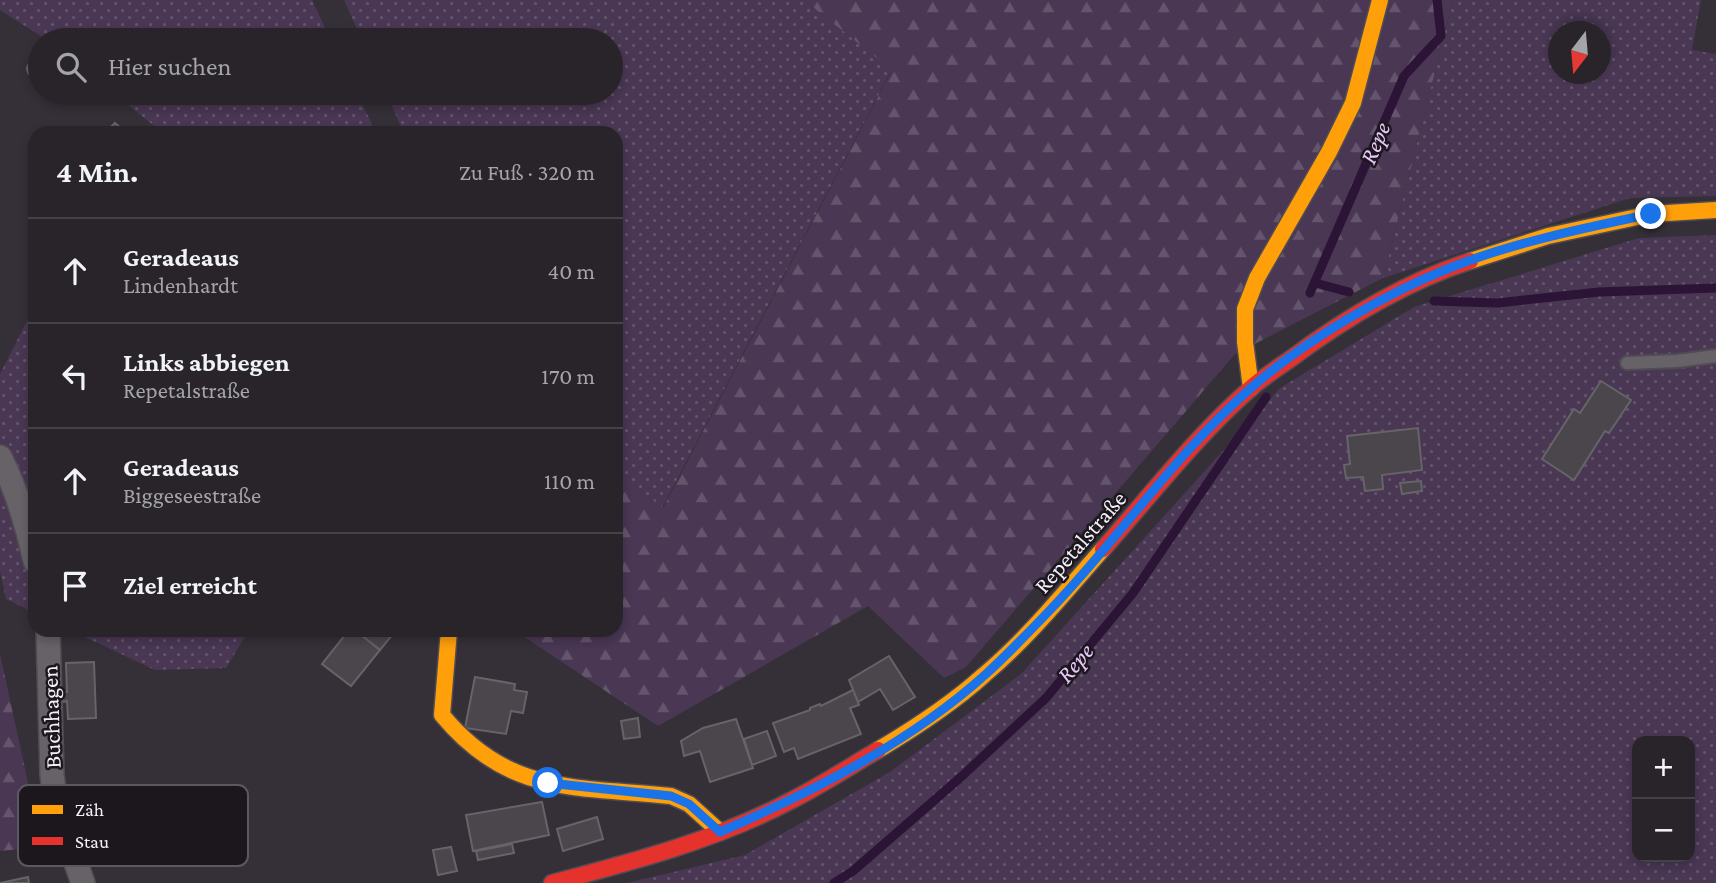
<!DOCTYPE html>
<html lang="de">
<meta charset="utf-8">
<style>
:root{--surface:#28242a;--page:#343036;--text:#f1f3f6;--muted:#a5a4a8;--line:#444147}
body{margin:0;font-family:"Crimson Pro",serif;background:var(--page);color:var(--text)}
.controls{position:absolute;right:21px;bottom:21px;display:grid;overflow:hidden;border-radius:14px;box-shadow:0 4px 10px #0003}
.controls button{width:63px;height:63px;display:grid;place-items:center;padding:0;border:0;border-bottom:2px solid var(--line);background:var(--surface);color:var(--text);font:35px sans-serif}
.compass{position:absolute;left:1548px;top:21px;width:63px;height:63px;border-radius:50%;background:var(--surface);box-shadow:0 4px 10px #0003;rotate:196deg}
.stop{position:absolute;width:21px;height:21px;margin:-16px;border:5px solid #1a73e8;border-radius:50%;background:#fff}
.stop.end{background:#1a73e8;border-color:#fff;box-shadow:0 2px 7px #0008}
.list{margin:0;padding:0;list-style:none}
h2{display:flex;justify-content:space-between;align-items:center;height:91px;margin:0;padding:0 28px;font-size:30px}
h2 small{font-size:23px;font-weight:400;color:var(--muted)}
.list li{display:grid;grid-template-columns:46px 1fr auto;gap:21px;align-items:center;box-sizing:border-box;height:105px;padding:0 28px;border-top:2px solid var(--line)}
.list b{display:block;font-size:26px;white-space:nowrap}
.list p{margin:0;font-size:23px;white-space:nowrap;color:var(--muted)}
.list em{font-size:23px;font-style:normal;color:var(--muted)}
.icon{flex:none;width:38px;height:38px;fill:none;stroke:currentColor;stroke-width:2;stroke-linecap:round;stroke-linejoin:round}
.map{position:relative;flex:none;width:1716px;height:883px;overflow:hidden}
.search{position:absolute;background:var(--surface);box-shadow:0 4px 10px #0003;left:28px;top:28px;width:595px;height:77px;display:flex;align-items:center;gap:18px;box-sizing:border-box;padding:0 24px;border-radius:38px;color:var(--muted);font-size:26px}
.panel{position:absolute;background:var(--surface);box-shadow:0 4px 10px #0003;left:28px;top:126px;width:595px;height:511px;border-radius:21px}
.map>svg:first-child{display:block}
.green{fill:url(#green-dots);fill-rule:evenodd}
.forest{fill:url(#forest-firs)}
.lines{fill:none;stroke-linecap:round;stroke-linejoin:round}
.stream{stroke:#2b1435;stroke-width:9}
.building{fill:#4a464c;stroke:#666369;stroke-width:2}
.lane-casing{stroke:#504c53;stroke-width:16}
.street-casing{stroke:#504c53;stroke-width:26}
.slow-casing{stroke:#504c53;stroke-width:19}
.jam-casing{stroke:#504c53;stroke-width:19}
.lane{stroke:#666268;stroke-width:12}
.street{stroke:#666268;stroke-width:23}
.slow{stroke:#ff9f0a;stroke-width:16}
.jam{stroke:#e5322d;stroke-width:16}
.route{stroke:#1a73e8;stroke-width:9}
.labels{text-anchor:middle;stroke-width:5;stroke-linejoin:round;paint-order:stroke}
.street-label{font-size:23px;fill:#f4eff8;stroke:#1b171d}
.water-label{font-size:24px;font-style:italic;fill:#eac8fd;stroke:#1b171d}
.key{fill:#1b171d;stroke:#5c585f;stroke-width:2}
.key-label{font-size:19px;fill:#f4eff8}
</style>
<div class="map">
<svg width="1716" height="883" viewBox="0 0 1716 883">
<defs>
<pattern id="green-dots" width="8" height="8" patternUnits="userSpaceOnUse" patternTransform="scale(1.75)"><rect width="8" height="8" fill="#493753"/><path d="M2 2h.1M6 6h.1" fill="none" stroke="#64546c" stroke-width="1.8" stroke-linecap="round"/></pattern>
<pattern id="forest-firs" width="22" height="20" patternUnits="userSpaceOnUse" patternTransform="scale(1.75)"><rect width="22" height="20" fill="#493753"/><path d="M5 1l3.5 6h-7zM16 11l3.5 6h-7z" fill="#64546c"/></pattern>
</defs>
<rect width="100%" height="100%" fill="#353038"/>
<path class="green" d="M0 0H312L331 40H47L0 10Z
M344 0H804L892 69 662 508 616 471V133H404L386 93H611V40H362Z
M1453 0H1701L1692 50 1716 54V196L1630 198 1383 278ZM1558 32H1600V74H1558Z
M113 93H357L376 133H163Z
M1716 235V883H627L745 855 890 772 1021 674 1280 388 1414 307 1639 238ZM1637 741H1690V857H1637Z
M35 305V613L6 599 0 571V374Z
M70 630H249L226 668 155 670Z"/>
<path class="forest" d="M804 0H1453L1383 278 1235 354 966 667 944 678 868 606 658 726 514 630H616V471L663 508 892 70Z
M0 654 42 847 0 851Z"/>
<g class="lines">
<path class="stream" d="M1315 283 1349 292
M1310 293 1404 76 1441 36 1437 0
M1434 301 1497 303 1599 292 1716 288
M834 883 853 871 961 777 1046 698 1133 593 1266 397"/>
</g>
<path class="building" d="M27 69a7 7 0 1 1 14 0a7 7 0 1 1-14 0Z
M115 123 126 133H105Z
M1601 381 1631 400 1609 433 1605 431 1574 480 1542 459 1574 409 1580 413Z
M1418 428 1422 470 1382 475 1383 489 1365 491 1363 477 1346 478 1344 465 1350 464 1347 436Z
M1421 481 1422 491 1402 494 1400 483Z
M349 630H355L380 650 351 686 322 664Z
M355 630H396L380 650Z
M889 656 915 697 893 710 880 689 858 702 849 680Z
M94 662 96 718 68 719 67 701 63 702V692H67L66 663Z
M475 677 515 684 514 690 527 692 523 713 511 711 506 734 465 728Z
M853 690 859 705 850 708 861 734 798 759 794 748 784 752 773 723 810 710V708L820 704 821 706Z
M638 718 640 737 624 739 621 721Z
M736 719 753 768 710 782 700 751 684 756 681 741 703 728Z
M767 731 776 756 752 765 744 739Z
M542 802 549 835 473 851 466 815Z
M597 817 603 839 563 851 557 829Z
M233 819 236 861 180 866 176 824Z
M512 844 514 853 478 860 476 851Z
M451 847 457 871 438 875 433 850Z
M28 877 29 883H0Z"/>
<g class="lines">
<defs>
<path id="lane" d="M1627 363 1677 361 1716 356"/>
<path id="street" d="M0 457C17 490 27 525 35 561
M48 630 52 775 56 805 83 883"/>
<path id="slow" d="M1470 261 1548 236 1651 214 1716 210
M1251 388 1245 342V309L1257 278 1329 152 1353 103 1380 0
M449 630 442 715C509 796 577 786 671 796L689 804 720 832
M878 750C915 728 952 704 984 675 1028 638 1065 592 1103 549"/>
<path id="jam" d="M1103 549C1151 495 1196 436 1251 388 1262 378 1276 369 1289 360 1344 319 1405 282 1470 261
M552 883C632 862 716 840 790 801 820 786 849 767 878 750"/>
</defs>
<use href="#lane" class="lane-casing"/>
<use href="#street" class="street-casing"/>
<use href="#slow" class="slow-casing"/>
<use href="#jam" class="jam-casing"/>
<use href="#lane" class="lane"/>
<use href="#street" class="street"/>
<use href="#slow" class="slow"/>
<use href="#jam" class="jam"/>
</g>
<g class="lines">
<path class="route" d="M548 783 671 796 689 804 720 832C812 792 911 742 986 674 1008 654 1030 631 1051 609 1119 538 1176 453 1251 388 1304 341 1386 293 1452 267 1516 242 1584 228 1651 214"/>
</g>
<g class="labels">
<g class="street-label">
<text transform="translate(1080 542) rotate(-49)" y="8">Repetalstraße</text>
<text transform="translate(51 717) rotate(-92)" y="8">Buchhagen</text>
</g>
<g class="water-label">
<text transform="translate(1375 143) rotate(-67)" y="8">Repe</text>
<text transform="translate(1075 663) rotate(-50)" y="8">Repe</text>
</g>
</g>
<rect x="18" y="785" width="230" height="81" rx="10" class="key"/>
<rect x="32" y="805" width="31" height="9" fill="#ff9f0a"/>
<rect x="32" y="837" width="31" height="8" fill="#e5322d"/>
<g class="key-label">
<text x="75" y="816">Zäh</text>
<text x="75" y="848">Stau</text>
</g>
</svg>
<div class="controls">
<button>+</button>
<button>−</button>
</div>
<svg class="compass" viewBox="-18 -18 36 36"><path d="M0-13l5 13h-10z" fill="#e53935"/><path d="M0 13l5-13h-10z" fill="#a5a4a8"/></svg>
<div class="stop" style="left:548px;top:783px"></div>
<div class="stop end" style="left:1651px;top:214px"></div>
<div class="search"><svg class="icon" aria-label="search" viewBox="0 0 24 24"><circle cx="10" cy="10" r="6"/><path d="M15 15l6 6"/></svg>Hier suchen</div>
<section class="panel">
<h2>4 Min.<small>Zu Fuß · 320 m</small></h2>
<ul class="list">
<li><svg class="icon" aria-label="ahead" viewBox="0 0 24 24"><path d="M12 20V5M6 11l6-6 6 6"/></svg><div><b>Geradeaus</b><p>Lindenhardt</p></div><em>40 m</em></li>
<li><svg class="icon" aria-label="left" viewBox="0 0 24 24"><path d="M17 20v-9H6M10 6l-5 5 5 5"/></svg><div><b>Links abbiegen</b><p>Repetalstraße</p></div><em>170 m</em></li>
<li><svg class="icon" aria-label="ahead" viewBox="0 0 24 24"><path d="M12 20V5M6 11l6-6 6 6"/></svg><div><b>Geradeaus</b><p>Biggeseestraße</p></div><em>110 m</em></li>
<li><svg class="icon" aria-label="arrive" viewBox="0 0 24 24"><path d="M6 21V4h12l-3 4 3 4H6"/></svg><div><b>Ziel erreicht</b></div></li>
</ul>
</section>
</div>
